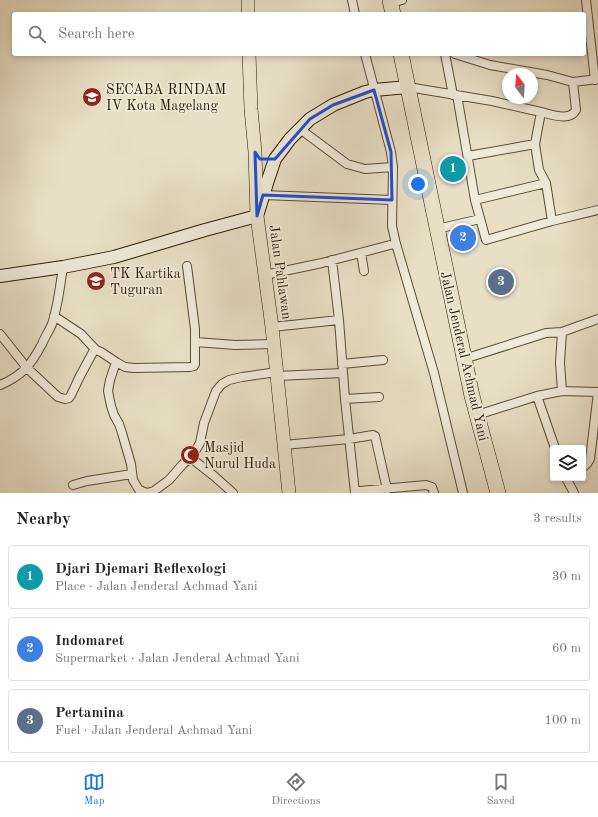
<!DOCTYPE html>
<meta charset="utf-8">
<style>
:root{--surface:#fff;--page:#f2f2f2;--text:#222;--muted:#767676;--line:#e0e0e0;--accent:#1a73e8}
body{margin:0;font-family:"Old Standard TT",serif;background:var(--page);color:var(--text)}
.controls{position:absolute;right:12px;bottom:12px;display:grid;overflow:hidden;border-radius:4px;box-shadow:0 2px 6px #0003}
.controls button{width:36px;height:36px;display:grid;place-items:center;padding:0;border:0;border-bottom:1px solid var(--line);background:var(--surface);color:var(--text);font:20px sans-serif}
.compass{position:absolute;left:502px;top:68px;width:36px;height:36px;border-radius:50%;background:var(--surface);box-shadow:0 2px 6px #0003;rotate:343deg}
.you{position:absolute;left:418px;top:184px;width:14px;height:14px;margin:-10px;border:3px solid #fff;border-radius:50%;background:#1a73e8;box-shadow:0 0 0 6px #1a73e833}
.badge{display:grid;place-items:center;width:26px;height:26px;border-radius:50%;background:var(--accent);color:#fff;font-size:13px;font-weight:700}
.pin{position:absolute;translate:-50% -50%;border:2px solid #fff;box-shadow:0 1px 4px #0006}
.list{margin:0;padding:0;list-style:none}
h2{display:flex;justify-content:space-between;align-items:center;height:52px;margin:0;padding:0 16px;font-size:17px}
h2 small{font-size:13px;font-weight:400;color:var(--muted)}
.list li{display:grid;grid-template-columns:26px 1fr auto;gap:12px;align-items:center;box-sizing:border-box;height:64px;margin:0 8px 8px;padding:0 8px;border:1px solid var(--line);border-radius:4px}
.list b{display:block;font-size:15px;white-space:nowrap}
.list p{margin:0;font-size:13px;white-space:nowrap;color:var(--muted)}
.list em{font-size:13px;font-style:normal;color:var(--muted)}
.icon{flex:none;width:22px;height:22px;fill:none;stroke:currentColor;stroke-width:2;stroke-linecap:round;stroke-linejoin:round}
.map{position:relative;flex:none;width:598px;height:493px;overflow:hidden}
.search{position:absolute;background:var(--surface);box-shadow:0 2px 6px #0003;left:12px;right:12px;top:12px;height:44px;display:flex;align-items:center;gap:10px;box-sizing:border-box;padding:0 14px;border-radius:4px;color:var(--muted);font-size:15px}
.sheet{height:268px;background:var(--surface)}
nav{display:flex;justify-content:space-around;align-items:center;box-sizing:border-box;height:56px;border-top:1px solid var(--line);background:var(--surface);font-size:11px;color:var(--muted)}
nav a{display:grid;justify-items:center;gap:2px}
nav .on{color:var(--accent)}
.map>svg:first-child{display:block}
.lines{fill:none;stroke-linecap:round;stroke-linejoin:round}
.street-casing{stroke:#5c4b32;stroke-width:10}
.secondary-casing{stroke:#2e1a00;stroke-width:14}
.primary-casing{stroke:#2e1a00;stroke-width:14}
.highway-casing{stroke:#2e1a00;stroke-width:16}
.street{stroke:#f0eada;stroke-width:8}
.secondary{stroke:#f0eada;stroke-width:12}
.primary{stroke:#e8dfc6;stroke-width:13}
.highway{stroke:#e8dfc6;stroke-width:15}
.marked{fill:none;stroke:#1d4ed8;stroke-width:3;stroke-linejoin:round}
.labels{text-anchor:middle;stroke-width:3.5;stroke-linejoin:round;paint-order:stroke}
.poi-label{font-size:14px;fill:#2e1a00;stroke:#f0eada;text-anchor:start}
.street-label{font-size:14px;fill:#2e1a00;stroke:#f0eada}
</style>
<div class="map">
<svg width="598" height="493" viewBox="0 0 598 493">
<rect width="100%" height="100%" fill="#e8dfc6"/>
<filter id="stains"><feTurbulence type="fractalNoise" baseFrequency=".005" numOctaves="4"/><feColorMatrix values="0 0 0 0 .2 0 0 0 0 .09 0 0 0 0 .02 0 0 0 .5 -.17"/></filter>
<radialGradient id="worn" r=".72"><stop offset=".6" stop-color="#630" stop-opacity="0"/><stop offset="1" stop-color="#630" stop-opacity=".3"/></radialGradient>
<g class="lines">
<defs>
<path id="street" d="M352 0 355 14
M586 0 595 80
M391 3 402 0
M365 54 391 152 393 167 392 226 396 244 434 373 463 493
M445 54 453 95
M455 54 490 65 547 75 573 82 598 79
M408 87 492 101 541 112 535 144 539 170 546 183 552 221
M457 95 475 200 486 240 552 221 598 210
M541 112C550 114 570 122 576 110L573 82
M300 129 347 164 365 169 393 167
M468 156 535 144
M263 195 392 200
M475 200 546 183
M437 229 480 219
M361 253 364 271
M332 260 339 320 345 399 355 493
M265 275 322 263 390 245
M54 316 81 334 96 350
M272 327 339 320
M562 332 560 363 562 391
M0 334 27 368 58 397 65 399 69 398 71 395 80 376 93 352 96 350 101 352 116 362 110 380 108 391 111 406 114 415 119 424 122 433 131 464 133 480 139 490 147 493 154 491 169 480 183 464 188 460 191 458 200 443 204 423 216 391 222 384 229 380 242 377 277 372
M196 342 235 345 274 344
M464 359 546 333 562 332 598 319
M116 362 125 367 134 368 190 367 194 366 195 364V329L187 266
M342 364 383 360
M277 376 342 373
M0 385C22 376 31 365 42 344 45 337 49 331 52 324 58 306 60 286 63 267
M537 396 555 448
M345 399 379 397
M477 415 537 396 562 391 598 392 590 459 587 464 583 467
M284 445 349 439 373 435 375 436 387 489
M191 458 214 476 233 493
M566 478 574 493
M73 485 87 481 132 474
M355 493 360 491 426 485 432 487 434 493"/>
<path id="secondary" d="M0 276 63 267 114 257 205 230 257 216 268 180 275 159 290 139 310 119 333 105 365 92 374 90 408 87"/>
<path id="primary" d="M248 14V0
M249 54 251 109 255 152 257 216 272 327 289 493"/>
<path id="highway" d="M390 0 393 14
M401 54 472 396 498 493"/>
</defs>
<use href="#street" class="street-casing"/>
<use href="#secondary" class="secondary-casing"/>
<use href="#primary" class="primary-casing"/>
<use href="#highway" class="highway-casing"/>
<use href="#street" class="street"/>
<use href="#secondary" class="secondary"/>
<use href="#primary" class="primary"/>
<use href="#highway" class="highway"/>
</g>
<path class="marked" d="M374 90 391 152 392 200 263 195 257 216 255 152 260 159H275L310 119 333 105Z"/>
<defs>
<symbol id="school-disc" viewBox="-11 -11 22 22"><circle r="9.5" fill="#8f2418" stroke="#f0eada"/><path d="M0-5L7-2L0 1L-7-2ZM-4 1L0 2.5L4 1V4Q0 6-4 4Z" fill="#fff"/></symbol>
<symbol id="mosque-disc" viewBox="-11 -11 22 22"><circle r="9.5" fill="#8f2418" stroke="#f0eada"/><path d="M3.5-4.9A6 6 0 1 0 3.5 4.9A5 5 0 1 1 3.5-4.9Z" fill="#fff"/></symbol>
</defs>
<g fill-rule="evenodd">
<use href="#school-disc" x="81" y="86" width="22" height="22"/>
<use href="#school-disc" x="85" y="270" width="22" height="22"/>
<use href="#mosque-disc" x="179" y="444" width="22" height="22"/>
</g>
<g class="labels">
<g class="poi-label">
<text x="106" y="94">SECABA RINDAM<tspan x="106" dy="16">IV Kota Magelang</tspan></text>
<text x="110" y="278">TK Kartika<tspan x="110" dy="16">Tuguran</tspan></text>
<text x="204" y="452">Masjid<tspan x="204" dy="16">Nurul Huda</tspan></text>
</g>
<g class="street-label">
<text transform="translate(281 272) rotate(82)" y="5">Jalan Pahlawan</text>
<text transform="translate(465 356) rotate(77)" y="5">Jalan Jenderal Achmad Yani</text>
</g>
</g>
<rect width="100%" height="100%" filter="url(#stains)"/>
<rect width="100%" height="100%" fill="url(#worn)"/>
</svg>
<div class="controls">
<button><svg class="icon" aria-label="layers" viewBox="0 0 24 24"><path d="M12 4l9 5-9 5-9-5zM3 14l9 5 9-5"/></svg></button>
</div>
<svg class="compass" viewBox="-18 -18 36 36"><path d="M0-13l5 13h-10z" fill="#e53935"/><path d="M0 13l5-13h-10z" fill="#767676"/></svg>
<div class="you"></div>
<div class="pin badge" style="left:453px;top:169px;background:#0f9aa8">1</div>
<div class="pin badge" style="left:463px;top:238px;background:#3f7fe0">2</div>
<div class="pin badge" style="left:501px;top:282px;background:#5c6f8a">3</div>
<div class="search"><svg class="icon" aria-label="search" viewBox="0 0 24 24"><circle cx="10" cy="10" r="6"/><path d="M15 15l6 6"/></svg>Search here</div>
</div>
<section class="sheet">
<h2>Nearby<small>3 results</small></h2>
<ul class="list">
<li><span class="badge" style="background:#0f9aa8">1</span><div><b>Djari Djemari Reflexologi</b><p>Place · Jalan Jenderal Achmad Yani</p></div><em>30 m</em></li>
<li><span class="badge" style="background:#3f7fe0">2</span><div><b>Indomaret</b><p>Supermarket · Jalan Jenderal Achmad Yani</p></div><em>60 m</em></li>
<li><span class="badge" style="background:#5c6f8a">3</span><div><b>Pertamina</b><p>Fuel · Jalan Jenderal Achmad Yani</p></div><em>100 m</em></li>
</ul>
</section>
<nav>
<a class="on"><svg class="icon" aria-label="map" viewBox="0 0 24 24"><path d="M3 6l6-2 6 2 6-2v14l-6 2-6-2-6 2zM9 4v14M15 6v14"/></svg>Map</a>
<a><svg class="icon" aria-label="directions" viewBox="0 0 24 24"><path d="M12 3l9 9-9 9-9-9zM9 14v-3h6M13 9l2 2-2 2"/></svg>Directions</a>
<a><svg class="icon" aria-label="saved" viewBox="0 0 24 24"><path d="M7 4h10v16l-5-4-5 4z"/></svg>Saved</a>
</nav>
